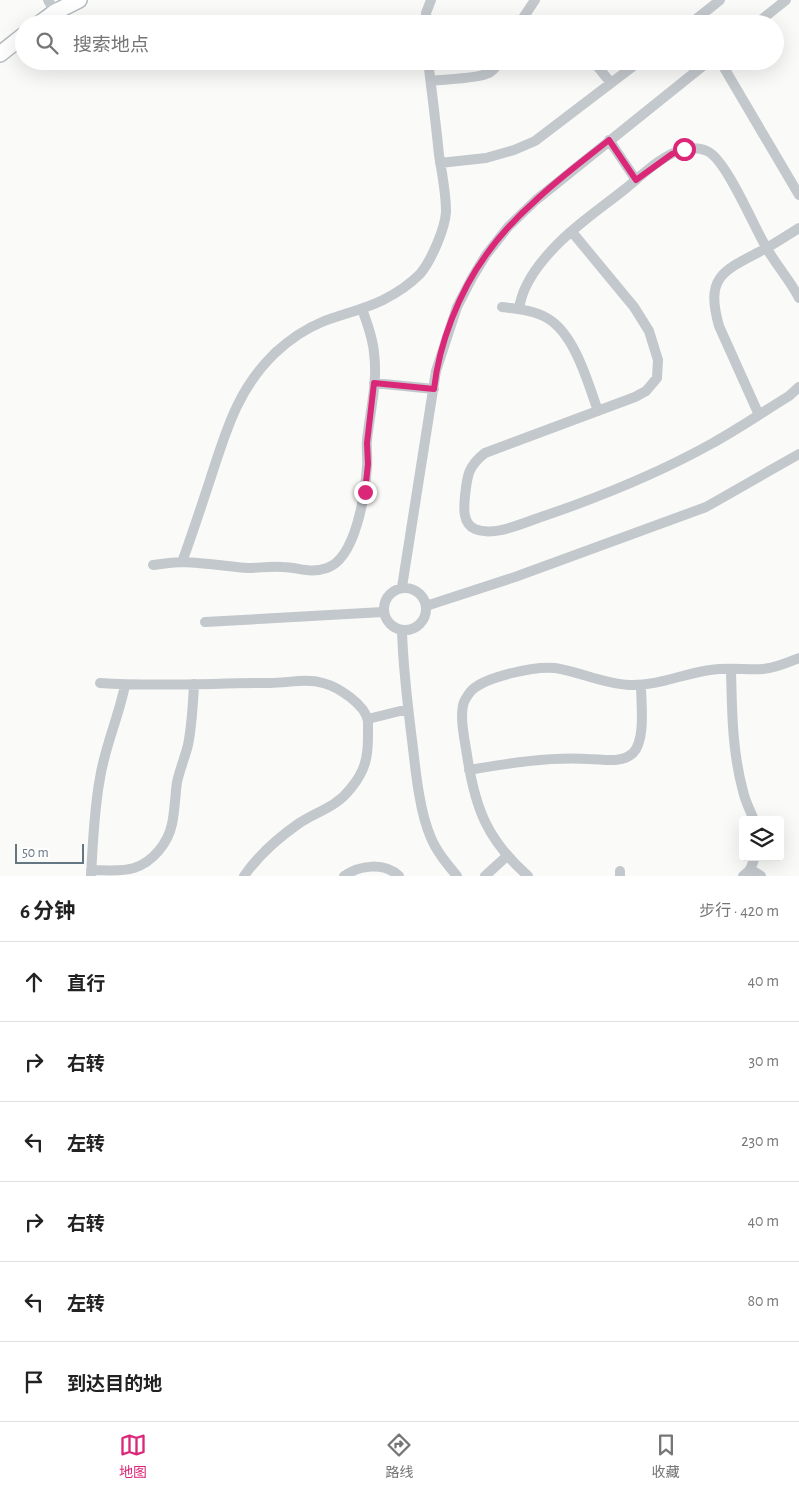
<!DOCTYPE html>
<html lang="zh">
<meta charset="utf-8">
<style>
:root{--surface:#fff;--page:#f6f6f6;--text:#222;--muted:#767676;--line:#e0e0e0;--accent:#db2777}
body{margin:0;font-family:"Alegreya Sans","Noto Sans SC",sans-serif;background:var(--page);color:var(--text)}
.controls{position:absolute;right:15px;bottom:15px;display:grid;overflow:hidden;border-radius:5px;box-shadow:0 5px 20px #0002}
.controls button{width:45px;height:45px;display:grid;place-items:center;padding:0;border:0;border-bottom:1px solid var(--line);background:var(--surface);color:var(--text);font:25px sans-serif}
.scale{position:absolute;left:15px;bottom:12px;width:69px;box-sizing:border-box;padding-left:5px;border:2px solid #657683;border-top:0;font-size:14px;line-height:18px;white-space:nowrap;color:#657683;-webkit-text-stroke:4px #fff;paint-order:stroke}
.stop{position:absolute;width:15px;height:15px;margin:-11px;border:4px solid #db2777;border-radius:50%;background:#fff}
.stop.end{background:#db2777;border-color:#fff;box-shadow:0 1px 5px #0008}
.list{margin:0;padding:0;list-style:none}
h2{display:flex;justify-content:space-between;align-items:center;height:65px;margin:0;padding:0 20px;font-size:21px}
h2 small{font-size:16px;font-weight:400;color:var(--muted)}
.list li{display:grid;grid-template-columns:32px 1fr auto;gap:15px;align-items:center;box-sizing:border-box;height:80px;padding:0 20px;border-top:1px solid var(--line)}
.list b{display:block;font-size:19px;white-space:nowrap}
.list em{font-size:16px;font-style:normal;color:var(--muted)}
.icon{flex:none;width:28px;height:28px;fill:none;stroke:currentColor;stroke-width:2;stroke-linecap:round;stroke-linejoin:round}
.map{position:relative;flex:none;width:799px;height:876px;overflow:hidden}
.search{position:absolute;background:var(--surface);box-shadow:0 5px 20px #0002;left:15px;right:15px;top:15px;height:55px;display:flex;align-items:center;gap:12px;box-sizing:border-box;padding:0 18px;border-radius:28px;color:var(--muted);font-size:19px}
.sheet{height:545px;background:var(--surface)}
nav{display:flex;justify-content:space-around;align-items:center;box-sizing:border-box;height:70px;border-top:1px solid var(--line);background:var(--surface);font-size:14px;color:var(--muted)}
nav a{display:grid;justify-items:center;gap:2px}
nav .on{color:var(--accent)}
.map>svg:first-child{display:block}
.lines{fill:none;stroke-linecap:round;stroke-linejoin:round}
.secondary-casing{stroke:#b3babf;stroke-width:18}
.street{stroke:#c3c8cc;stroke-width:10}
.secondary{stroke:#fff;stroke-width:15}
.route{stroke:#db2777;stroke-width:6}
</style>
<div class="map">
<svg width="799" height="876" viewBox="0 0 799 876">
<rect width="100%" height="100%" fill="#fafaf8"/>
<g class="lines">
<defs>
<path id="secondary" d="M39 24 55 12 79 0
M0 54 24 35"/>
</defs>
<use href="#secondary" class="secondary-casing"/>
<path class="street" d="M48 0 55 12
M426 24V13L431 0
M519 24 535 0
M690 24 720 0
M756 24 786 0
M593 61 611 83
M720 61 799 195
M431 81C446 79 476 79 489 73 494 70 497 66 500 61
M609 140 636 180
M440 163 486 158 514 150 535 141 640 61
M572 232 634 307 649 331 658 360 657 378 646 391 635 397 485 453C468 466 467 476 465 496 464 507 462 523 475 529 494 537 523 523 541 517 600 497 657 474 711 444 738 429 763 412 789 396L799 387
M502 307C517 309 533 310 547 318 575 334 588 383 598 411
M519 309C522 286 536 267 552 250 573 227 600 209 625 189 641 176 663 154 684 149 691 148 700 148 707 151 726 159 754 227 766 247 776 265 790 280 799 298
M374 383 434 389
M759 415 719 326C706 279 720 272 759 252 773 245 786 236 799 228
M182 562C192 535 201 507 210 480 226 431 237 390 275 353 288 341 305 329 322 322 342 314 363 310 383 300 395 294 410 284 420 274 431 261 445 229 446 212 446 192 442 174 439 155 436 124 432 93 428 61
M153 565C163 564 173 562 183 562 204 563 226 566 248 568 259 568 270 566 282 567 299 567 309 574 327 568 356 558 365 494 367 467 368 458 366 449 367 440 370 411 378 382 374 353 373 338 367 323 362 309
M402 587 436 371 457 307 472 278 486 255 508 227 536 200 709 61
M384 609a21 21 0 1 1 42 0a21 21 0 1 1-42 0Z
M426 606 515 577 706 507 799 454
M205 622 383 612
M402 630C403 670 408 709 413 748 416 775 420 813 431 838 437 852 447 864 457 876
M731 669C732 710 732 751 743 791 745 801 750 810 754 820
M100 683C157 687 214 683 270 683 288 683 306 678 323 683 338 687 365 704 368 721 368 725 368 731 368 736 368 758 365 771 351 788 336 808 317 811 298 824 278 838 258 856 244 876
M368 719 408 709
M469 770C509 763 548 757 588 759 603 759 621 764 633 753 646 740 641 703 641 685
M750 869 761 876
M91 870C105 870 120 872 134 868 153 862 168 843 172 824 175 810 175 796 177 782 180 769 185 757 188 745 192 725 193 705 194 684
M91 875C93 843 94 810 100 778 105 746 119 716 125 685
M344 876C360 865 384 862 399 876
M485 876 507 856
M528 876C487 840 475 808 467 755 465 741 459 716 464 702 466 698 469 693 472 690 487 676 536 666 555 668 581 672 603 684 629 685 658 686 682 674 710 670 728 667 746 670 763 669 776 668 787 663 799 658
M620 876V871
M743 876 750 870 755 857"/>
<use href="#secondary" class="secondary"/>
</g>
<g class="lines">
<path class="route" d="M365 492 368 464 367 443 374 383 434 389C439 344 459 292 486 255 500 235 517 217 535 201 558 179 584 160 609 140L636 180 672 154 684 149"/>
</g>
</svg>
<div class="controls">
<button><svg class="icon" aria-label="layers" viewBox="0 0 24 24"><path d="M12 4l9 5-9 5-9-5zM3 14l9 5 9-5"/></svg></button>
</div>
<div class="scale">50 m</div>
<div class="stop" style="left:684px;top:149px"></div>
<div class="stop end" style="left:365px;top:492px"></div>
<div class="search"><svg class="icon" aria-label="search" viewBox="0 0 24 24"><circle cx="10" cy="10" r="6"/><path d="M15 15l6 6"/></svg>搜索地点</div>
</div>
<section class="sheet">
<h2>6 分钟<small>步行 · 420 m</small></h2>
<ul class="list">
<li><svg class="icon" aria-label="ahead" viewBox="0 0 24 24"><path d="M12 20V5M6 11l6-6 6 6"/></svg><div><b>直行</b></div><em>40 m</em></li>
<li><svg class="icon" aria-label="right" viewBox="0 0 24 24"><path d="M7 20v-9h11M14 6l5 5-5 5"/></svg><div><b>右转</b></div><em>30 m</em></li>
<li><svg class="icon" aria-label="left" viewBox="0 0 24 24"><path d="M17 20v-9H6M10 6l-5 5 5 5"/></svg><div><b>左转</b></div><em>230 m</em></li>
<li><svg class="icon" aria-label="right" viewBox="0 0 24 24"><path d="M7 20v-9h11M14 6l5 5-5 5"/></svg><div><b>右转</b></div><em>40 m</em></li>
<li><svg class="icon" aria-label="left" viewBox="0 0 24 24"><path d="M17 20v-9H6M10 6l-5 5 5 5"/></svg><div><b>左转</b></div><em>80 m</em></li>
<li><svg class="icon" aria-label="arrive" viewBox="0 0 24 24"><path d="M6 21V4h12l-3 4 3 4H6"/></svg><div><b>到达目的地</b></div></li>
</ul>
</section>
<nav>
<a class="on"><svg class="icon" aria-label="map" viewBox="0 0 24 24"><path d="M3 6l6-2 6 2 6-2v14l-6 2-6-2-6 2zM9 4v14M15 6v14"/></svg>地图</a>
<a><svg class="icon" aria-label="directions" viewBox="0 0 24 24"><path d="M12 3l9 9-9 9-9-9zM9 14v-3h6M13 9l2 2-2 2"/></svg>路线</a>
<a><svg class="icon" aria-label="saved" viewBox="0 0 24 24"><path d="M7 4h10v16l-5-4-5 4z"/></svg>收藏</a>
</nav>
